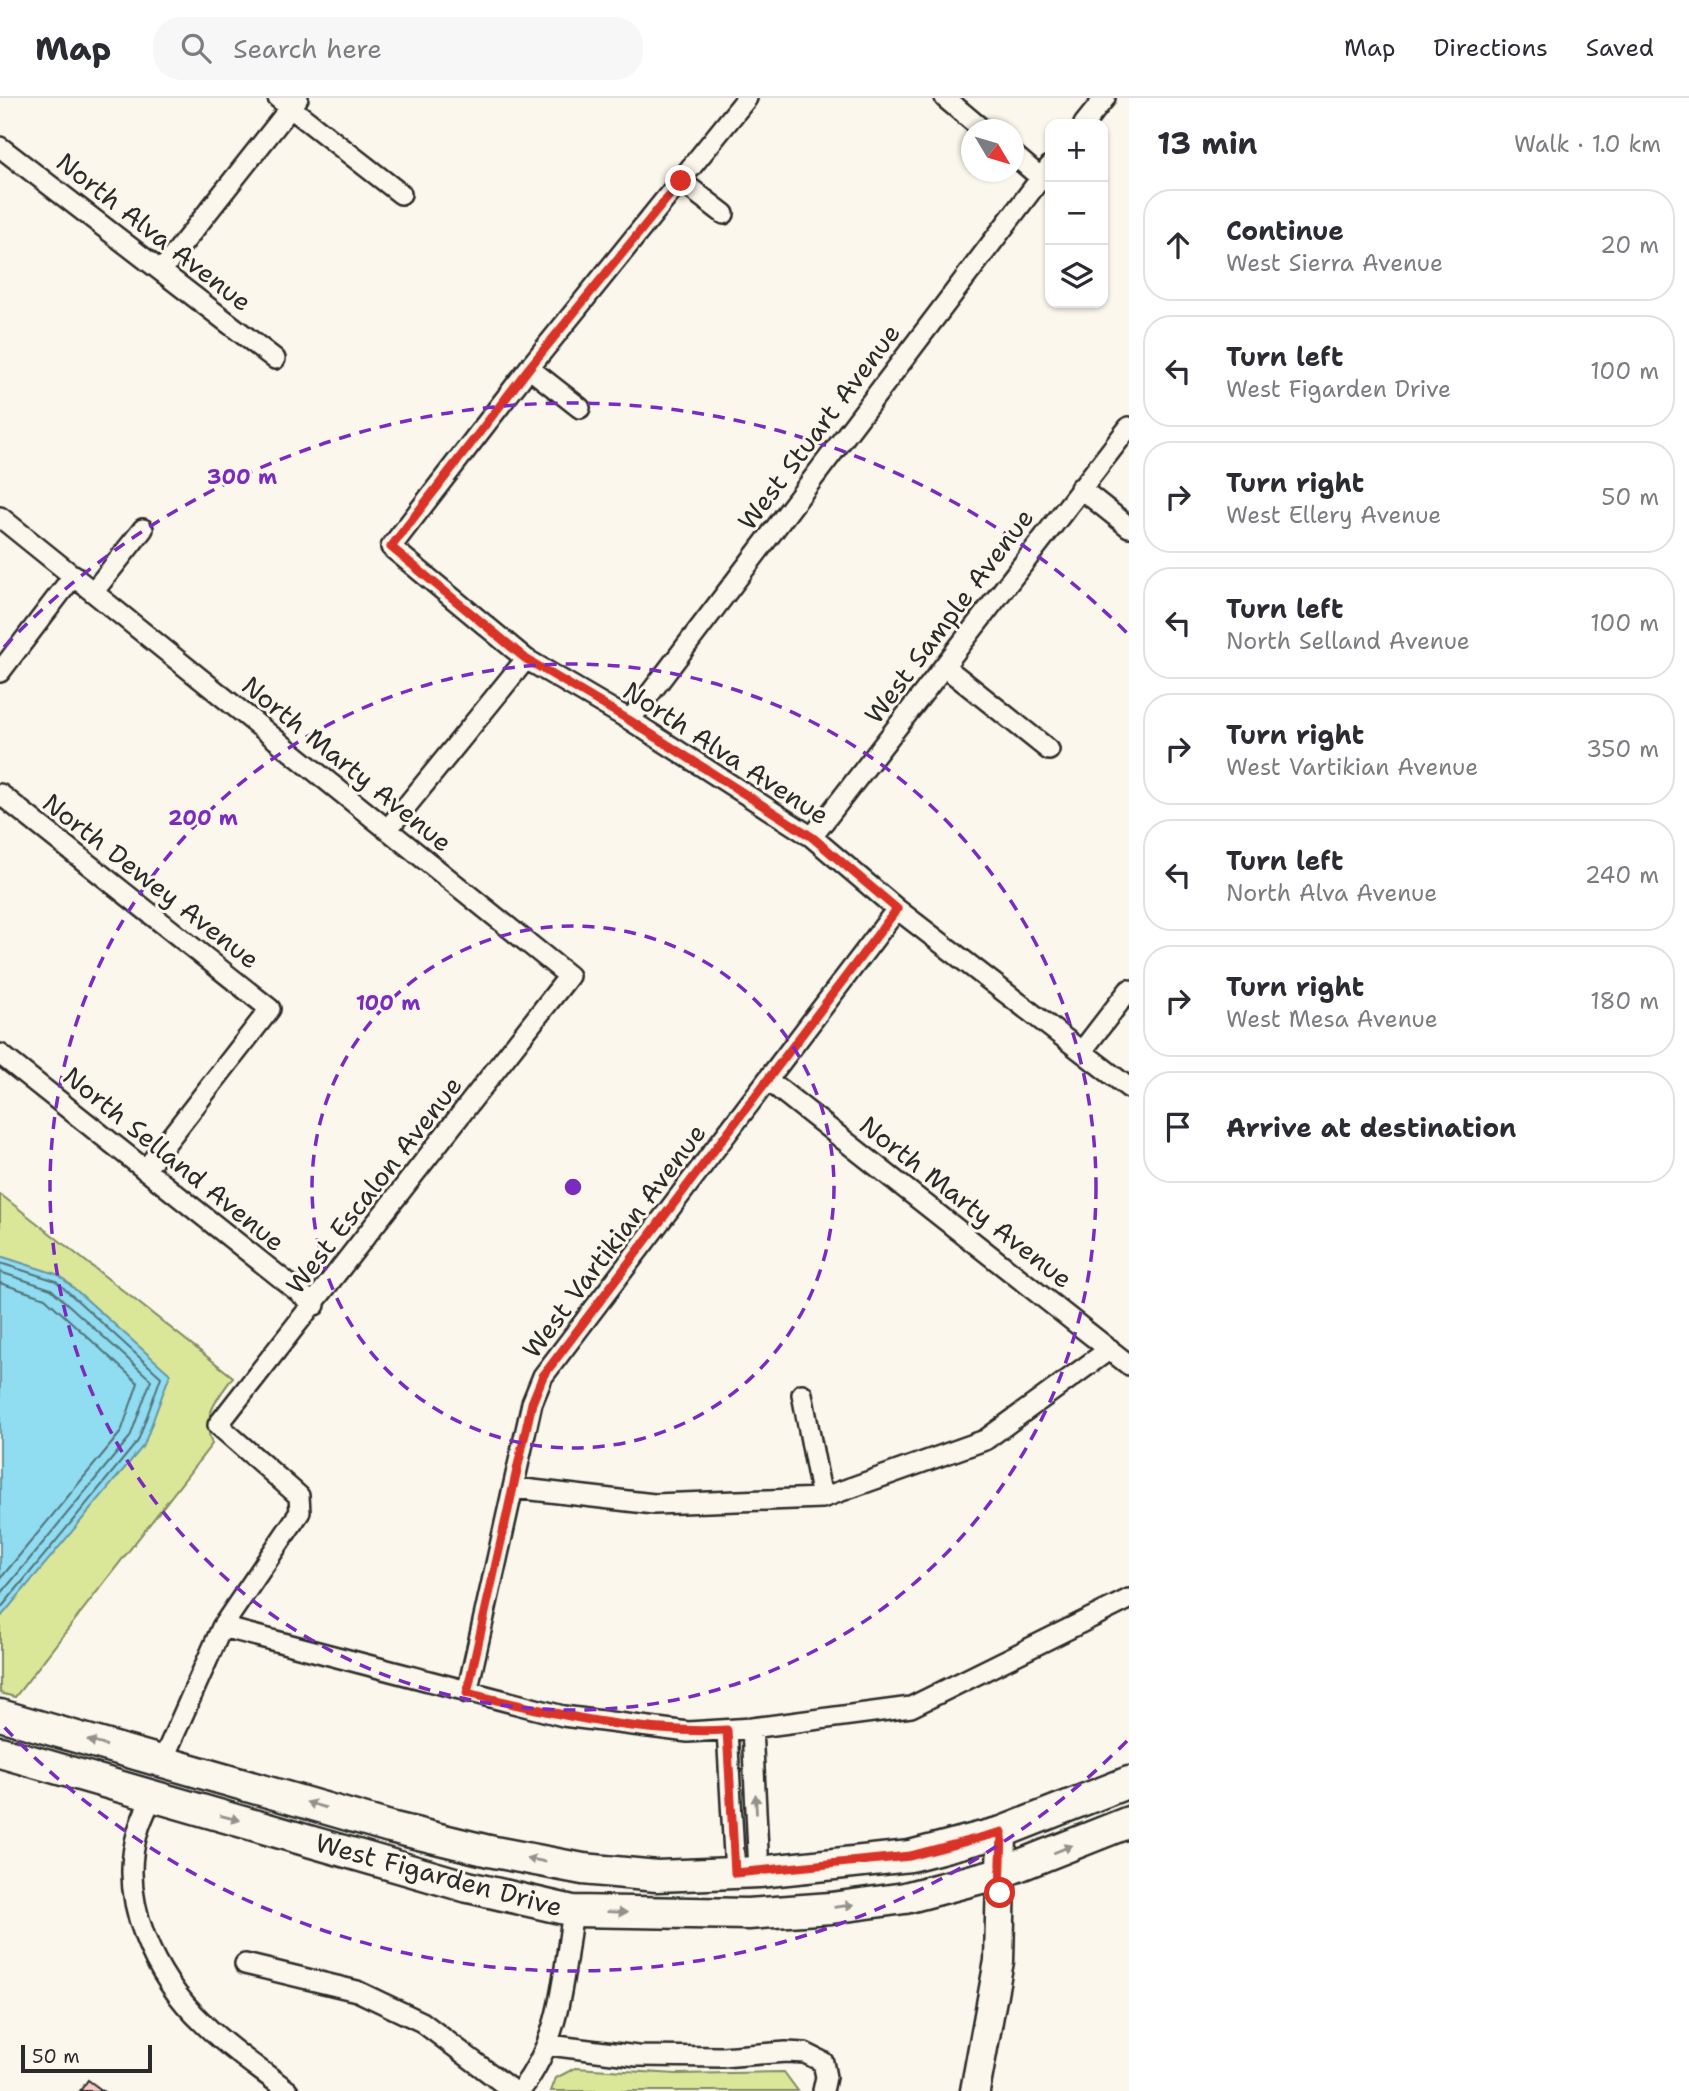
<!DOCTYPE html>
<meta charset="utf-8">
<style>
:root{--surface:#fff;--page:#f7f7f7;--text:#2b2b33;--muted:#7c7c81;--line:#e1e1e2}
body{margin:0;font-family:"Shantell Sans",sans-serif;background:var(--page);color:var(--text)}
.controls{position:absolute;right:21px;top:21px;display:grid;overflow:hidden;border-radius:14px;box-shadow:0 2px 5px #0004}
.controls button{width:63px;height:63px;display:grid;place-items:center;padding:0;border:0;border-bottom:2px solid var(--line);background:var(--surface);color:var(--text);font:35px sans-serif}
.compass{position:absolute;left:961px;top:21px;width:63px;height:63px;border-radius:50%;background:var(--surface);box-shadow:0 2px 5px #0004;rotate:128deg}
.scale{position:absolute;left:21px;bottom:18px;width:131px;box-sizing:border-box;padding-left:7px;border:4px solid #2b2b2b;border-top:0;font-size:19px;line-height:24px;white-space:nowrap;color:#2b2b2b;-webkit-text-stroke:5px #fbf7ec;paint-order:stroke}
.stop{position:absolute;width:21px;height:21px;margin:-16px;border:5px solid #d93025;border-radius:50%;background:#fff}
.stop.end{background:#d93025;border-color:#fff;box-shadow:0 2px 7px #0008}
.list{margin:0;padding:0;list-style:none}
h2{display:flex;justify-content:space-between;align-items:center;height:91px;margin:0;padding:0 28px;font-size:30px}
h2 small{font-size:23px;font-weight:400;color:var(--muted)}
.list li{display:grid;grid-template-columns:46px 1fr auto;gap:21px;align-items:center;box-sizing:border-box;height:112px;margin:0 14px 14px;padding:0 14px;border:2px solid var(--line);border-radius:28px}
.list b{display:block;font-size:26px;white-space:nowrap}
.list p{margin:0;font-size:23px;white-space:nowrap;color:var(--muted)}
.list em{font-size:23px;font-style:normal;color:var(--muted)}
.icon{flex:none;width:38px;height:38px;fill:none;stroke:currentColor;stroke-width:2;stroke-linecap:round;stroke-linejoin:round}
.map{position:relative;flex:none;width:1129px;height:1993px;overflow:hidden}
header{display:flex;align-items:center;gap:42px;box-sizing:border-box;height:98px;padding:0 35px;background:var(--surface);border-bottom:2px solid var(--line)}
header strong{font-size:33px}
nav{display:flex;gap:38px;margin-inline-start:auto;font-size:24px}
.search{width:490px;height:63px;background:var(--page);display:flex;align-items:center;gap:18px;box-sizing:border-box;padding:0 24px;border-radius:28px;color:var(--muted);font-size:26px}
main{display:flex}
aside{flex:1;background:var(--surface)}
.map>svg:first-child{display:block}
.green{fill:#dae799;stroke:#828962;stroke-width:2}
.water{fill:#90dcf0;stroke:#6895a1;stroke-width:2}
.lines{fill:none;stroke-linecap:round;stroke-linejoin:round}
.shore{stroke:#53727a;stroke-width:2}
.building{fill:#fac9c6;stroke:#2b2b2b;stroke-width:2}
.street-casing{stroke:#2b2b2b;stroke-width:24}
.secondary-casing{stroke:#2b2b2b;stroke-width:33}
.primary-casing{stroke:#2b2b2b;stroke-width:35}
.street{stroke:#fbf7ec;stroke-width:19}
.secondary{stroke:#fbf7ec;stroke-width:28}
.primary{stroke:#fbf7ec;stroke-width:30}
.oneway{fill:#93918c}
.route{stroke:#d93025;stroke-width:9}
.ring{fill:none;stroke:#7b2cbf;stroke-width:3.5;stroke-dasharray:12 9}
.labels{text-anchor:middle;stroke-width:6;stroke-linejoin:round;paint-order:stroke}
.street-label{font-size:26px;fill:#2b2b2b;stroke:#fbf7ec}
.centre{fill:#7b2cbf;stroke:#fbf7ec;stroke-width:3.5}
.ring-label{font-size:21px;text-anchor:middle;font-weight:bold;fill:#7b2cbf;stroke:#fbf7ec;stroke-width:6;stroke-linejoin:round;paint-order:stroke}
</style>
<header>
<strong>Map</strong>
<div class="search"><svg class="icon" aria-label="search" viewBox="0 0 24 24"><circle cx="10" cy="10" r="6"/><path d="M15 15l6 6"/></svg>Search here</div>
<nav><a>Map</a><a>Directions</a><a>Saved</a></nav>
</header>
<main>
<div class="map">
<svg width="1129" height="1993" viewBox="0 0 1129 1993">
<rect width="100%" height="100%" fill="#fbf7ec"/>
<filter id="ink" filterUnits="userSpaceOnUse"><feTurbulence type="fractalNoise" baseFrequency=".0143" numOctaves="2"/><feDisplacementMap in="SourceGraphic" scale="14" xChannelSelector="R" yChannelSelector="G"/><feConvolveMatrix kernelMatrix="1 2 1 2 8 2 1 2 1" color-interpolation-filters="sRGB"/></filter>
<g filter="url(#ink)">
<path class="green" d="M0 1096 233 1279C217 1301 201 1318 212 1346L15 1599 0 1595Z
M575 1970 677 1976 784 1974 798 1993H551L556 1980Z"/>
<path class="water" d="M0 1158 59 1177 170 1276 144 1347 0 1520Z"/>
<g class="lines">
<path class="shore" d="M0 1165 56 1183 161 1279 138 1343 0 1511
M0 1174 51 1191 151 1282 130 1339 0 1497
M0 1185 45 1200 138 1285 121 1334 0 1481"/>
</g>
<path class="building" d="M88 1982 103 1993H80Z"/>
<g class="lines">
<defs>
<path id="street" d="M278 0 401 96
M747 0 529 270 391 449 526 561 630 622 812 739 897 811 1129 990
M945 0 983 32
M1084 26 1105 0
M0 49 275 261
M1014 57 1041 80
M681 83 724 116
M162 172 298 0
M529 270 580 310
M1080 390 1129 429
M0 419 569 878 218 1327 299 1398 300 1414 222 1529 162 1664
M94 493 143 431
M945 569 1049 652
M0 574 74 477
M630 622 1050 68
M0 696 270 911 145 1072
M387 732 526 561
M812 739 1129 329
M1082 953 1129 892
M0 956 315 1207
M769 983 1129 1267
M802 1296 822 1400
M515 1390 654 1406 822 1400 985 1342 1110 1251
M222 1529 563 1618 688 1634 752 1630 911 1609 1129 1501
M467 1595 532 1305 543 1278 897 811
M752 1630 759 1774
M727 1632 735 1775
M152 1699C147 1710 141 1722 138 1733 117 1802 155 1880 204 1926 229 1951 260 1971 288 1993
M245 1866 357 1893 422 1924 513 1993
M549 1947 637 1958 722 1959 786 1954 805 1955 823 1964 826 1979 823 1993
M520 1993C562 1940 563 1877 573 1813"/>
<path id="secondary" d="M975 1993 999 1863 1002 1734"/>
<path id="primary" d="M0 1617 390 1729 489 1753 583 1771 657 1778 759 1774 910 1758 1002 1734 1129 1684
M0 1654 468 1789 573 1813 748 1816 831 1810 905 1800 1000 1775 1129 1724"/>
</defs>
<use href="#street" class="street-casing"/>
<use href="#secondary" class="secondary-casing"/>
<use href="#primary" class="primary-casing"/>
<use href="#street" class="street"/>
<use href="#secondary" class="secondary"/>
<use href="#primary" class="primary"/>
</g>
<defs><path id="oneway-solid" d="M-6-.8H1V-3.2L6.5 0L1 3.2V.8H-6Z" transform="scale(1.75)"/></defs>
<g class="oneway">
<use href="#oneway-solid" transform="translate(97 1645) rotate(-164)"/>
<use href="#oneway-solid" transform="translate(756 1706) rotate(-93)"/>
<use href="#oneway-solid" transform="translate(316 1707) rotate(-164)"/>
<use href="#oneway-solid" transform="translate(230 1720) rotate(15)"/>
<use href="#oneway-solid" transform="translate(1063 1751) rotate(-22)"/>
<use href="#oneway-solid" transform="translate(536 1762) rotate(-169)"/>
<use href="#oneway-solid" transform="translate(844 1808) rotate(-8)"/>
<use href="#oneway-solid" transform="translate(617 1814) rotate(2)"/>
</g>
</g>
<g class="lines" filter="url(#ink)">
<path class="route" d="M681 83 529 270 391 449 526 561 629 622 812 739 897 811 543 1278 532 1305 467 1595C551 1615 640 1637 727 1632L735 1775 910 1758 1002 1734 1000 1795"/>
</g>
<g class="ring">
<circle cx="573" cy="1089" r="261"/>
<circle cx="573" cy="1089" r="523"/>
<path d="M1127 1643A784 784 0 0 1 4 1629M4 549A784 784 0 0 1 1127 535"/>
</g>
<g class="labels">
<g class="street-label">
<text transform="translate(154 134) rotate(38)" y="9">North Alva Avenue</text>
<text transform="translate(819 329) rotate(-53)" y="9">West Stuart Avenue</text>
<text transform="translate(949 518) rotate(-53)" y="9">West Sample Avenue</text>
<text transform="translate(726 655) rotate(33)" y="9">North Alva Avenue</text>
<text transform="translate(347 666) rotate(39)" y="9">North Marty Avenue</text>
<text transform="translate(151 783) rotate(38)" y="9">North Dewey Avenue</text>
<text transform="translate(174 1061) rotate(39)" y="9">North Selland Avenue</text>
<text transform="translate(374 1087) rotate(-52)" y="9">West Escalon Avenue</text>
<text transform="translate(966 1104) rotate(38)" y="9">North Marty Avenue</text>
<text transform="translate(614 1143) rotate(-53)" y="9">West Vartikian Avenue</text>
<text transform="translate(439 1777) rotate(15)" y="9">West Figarden Drive</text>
</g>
</g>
<circle cx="573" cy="1089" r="10" class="centre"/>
<g class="ring-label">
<text x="242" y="386">300 m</text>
<text x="203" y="727">200 m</text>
<text x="388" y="912">100 m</text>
</g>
</svg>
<div class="controls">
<button>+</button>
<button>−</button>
<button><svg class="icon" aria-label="layers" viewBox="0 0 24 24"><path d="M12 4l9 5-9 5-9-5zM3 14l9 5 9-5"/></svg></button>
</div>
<svg class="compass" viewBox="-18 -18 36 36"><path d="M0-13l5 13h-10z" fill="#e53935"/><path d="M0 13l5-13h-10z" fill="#7c7c81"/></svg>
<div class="scale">50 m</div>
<div class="stop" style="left:1000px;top:1795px"></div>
<div class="stop end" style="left:681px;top:83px"></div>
</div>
<aside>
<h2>13 min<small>Walk · 1.0 km</small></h2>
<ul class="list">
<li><svg class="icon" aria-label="ahead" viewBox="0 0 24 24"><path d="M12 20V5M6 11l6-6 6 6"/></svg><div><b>Continue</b><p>West Sierra Avenue</p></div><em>20 m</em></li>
<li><svg class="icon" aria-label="left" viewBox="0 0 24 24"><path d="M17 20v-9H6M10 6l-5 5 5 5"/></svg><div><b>Turn left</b><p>West Figarden Drive</p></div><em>100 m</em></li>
<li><svg class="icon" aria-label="right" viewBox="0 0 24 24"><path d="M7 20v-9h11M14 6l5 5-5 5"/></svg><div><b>Turn right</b><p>West Ellery Avenue</p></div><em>50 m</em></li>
<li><svg class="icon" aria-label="left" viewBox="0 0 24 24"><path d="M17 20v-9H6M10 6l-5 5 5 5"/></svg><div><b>Turn left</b><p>North Selland Avenue</p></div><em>100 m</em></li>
<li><svg class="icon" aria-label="right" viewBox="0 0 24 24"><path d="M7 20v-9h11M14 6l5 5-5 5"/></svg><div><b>Turn right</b><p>West Vartikian Avenue</p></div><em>350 m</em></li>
<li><svg class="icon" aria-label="left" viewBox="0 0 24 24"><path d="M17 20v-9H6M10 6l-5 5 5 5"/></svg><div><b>Turn left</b><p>North Alva Avenue</p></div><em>240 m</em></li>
<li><svg class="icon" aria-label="right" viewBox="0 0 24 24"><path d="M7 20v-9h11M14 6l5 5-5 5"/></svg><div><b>Turn right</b><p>West Mesa Avenue</p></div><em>180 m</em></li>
<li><svg class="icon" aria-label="arrive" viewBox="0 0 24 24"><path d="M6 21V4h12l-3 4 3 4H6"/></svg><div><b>Arrive at destination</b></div></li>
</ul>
</aside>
</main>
